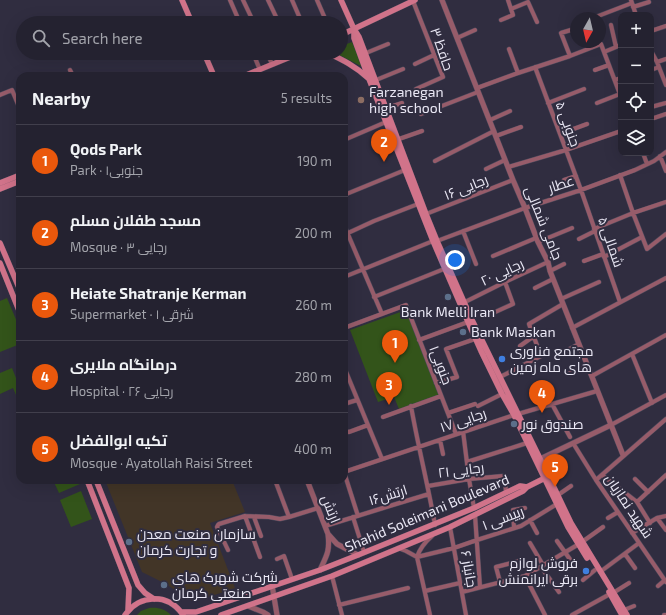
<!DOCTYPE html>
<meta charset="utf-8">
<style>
:root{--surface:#242230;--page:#2c2a38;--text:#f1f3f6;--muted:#a3a4ab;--line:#413f4c;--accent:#ea580c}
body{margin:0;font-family:"Exo 2",Cairo,sans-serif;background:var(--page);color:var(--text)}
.controls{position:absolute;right:12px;top:12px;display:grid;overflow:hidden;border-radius:8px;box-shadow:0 4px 16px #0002}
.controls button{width:36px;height:36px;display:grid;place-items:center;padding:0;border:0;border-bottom:1px solid var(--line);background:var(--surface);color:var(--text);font:20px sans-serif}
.compass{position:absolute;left:570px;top:12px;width:36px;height:36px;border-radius:50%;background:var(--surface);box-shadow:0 4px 16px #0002;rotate:188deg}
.you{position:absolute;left:455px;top:260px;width:14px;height:14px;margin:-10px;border:3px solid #fff;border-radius:50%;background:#1a73e8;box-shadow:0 0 0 6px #1a73e833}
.badge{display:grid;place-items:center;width:26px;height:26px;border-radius:50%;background:var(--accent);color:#fff;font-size:13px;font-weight:700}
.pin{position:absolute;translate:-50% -33px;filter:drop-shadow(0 1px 2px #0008)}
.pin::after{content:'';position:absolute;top:21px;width:14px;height:12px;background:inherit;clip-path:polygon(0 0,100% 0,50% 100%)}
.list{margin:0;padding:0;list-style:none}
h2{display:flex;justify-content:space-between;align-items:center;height:52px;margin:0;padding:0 16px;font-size:17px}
h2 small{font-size:13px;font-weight:400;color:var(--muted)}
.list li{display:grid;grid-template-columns:26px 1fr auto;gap:12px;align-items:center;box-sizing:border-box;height:72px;padding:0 16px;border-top:1px solid var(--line)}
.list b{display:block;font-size:15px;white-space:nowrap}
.list p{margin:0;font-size:13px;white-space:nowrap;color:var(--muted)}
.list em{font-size:13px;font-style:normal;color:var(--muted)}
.icon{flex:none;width:22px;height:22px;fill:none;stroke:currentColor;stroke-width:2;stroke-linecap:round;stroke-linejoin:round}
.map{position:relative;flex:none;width:666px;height:615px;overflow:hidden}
.search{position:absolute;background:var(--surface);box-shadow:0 4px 16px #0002;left:16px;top:16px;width:332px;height:44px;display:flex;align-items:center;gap:10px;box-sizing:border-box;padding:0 14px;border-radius:22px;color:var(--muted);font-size:15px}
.panel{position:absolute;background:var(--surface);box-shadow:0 4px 16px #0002;left:16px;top:72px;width:332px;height:412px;border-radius:12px}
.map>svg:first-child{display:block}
.commercial{fill:#423527}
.green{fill:#33541a}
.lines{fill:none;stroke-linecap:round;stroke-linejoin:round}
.minor-casing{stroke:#4e4b5d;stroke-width:5}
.tertiary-casing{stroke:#4e4b5d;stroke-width:6}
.secondary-casing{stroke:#4e4b5d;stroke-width:6}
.minor{stroke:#975c6a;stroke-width:4}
.tertiary{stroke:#975c6a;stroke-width:5}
.secondary{stroke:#d1738a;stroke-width:5.5}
.education-dot{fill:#8d6e63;stroke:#302d40;stroke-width:1.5}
.service-dot{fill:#5c6f8a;stroke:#302d40;stroke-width:1.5}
.shop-dot{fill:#3f7fe0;stroke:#302d40;stroke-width:1.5}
.labels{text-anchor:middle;stroke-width:4;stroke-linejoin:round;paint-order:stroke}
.street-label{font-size:14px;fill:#eae8f5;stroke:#302d40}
.poi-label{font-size:14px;fill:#eae8f5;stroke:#302d40;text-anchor:start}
</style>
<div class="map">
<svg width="666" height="615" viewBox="0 0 666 615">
<rect width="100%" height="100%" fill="#302d40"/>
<path class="commercial" d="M105 480H232L245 512 210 523 235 588 194 602 164 583 142 572Z"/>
<path class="green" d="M352 42 363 67 335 53H341V46Z
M7 298 20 329V344L0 352V301Z
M406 310 440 396 399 409 394 397 378 402 350 330Z
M12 368 20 388V402H19L13 388 0 394V373Z
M53 480H78L80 484 59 493Z
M81 491 92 519 71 527 60 500Z
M149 608C158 607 165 609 171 615H137L141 611Z"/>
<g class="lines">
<defs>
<path id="minor" d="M230 0 240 23
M243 0 254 23
M268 0 279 23
M292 0 302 23
M317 0 327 23
M631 0 636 15
M413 1 443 77 416 89
M633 7 649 2
M511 9 528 2 537 22
M593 18 632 3
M501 20 513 15 508 0
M611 25 616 47
M651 31 666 26
M457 38 475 30
M509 49 518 73
M651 51 657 62 666 85
M604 52 621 45
M253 53 260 70
M267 53 272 64
M366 53 388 44
M570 56 561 33 574 29
M657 62 666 59
M415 64 434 55
M535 67 581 190 620 302
M70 70 73 76
M595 70 609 65
M651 70 659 67
M376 80 403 69
M615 80 621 78
M477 88 518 73 570 56 601 44 621 97
M0 95 12 90 20 109
M548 103 584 89
M597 103 620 94
M651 107 666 103
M387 108 402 103
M421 114 478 92
M654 118 666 114
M490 120 510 111
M560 134 587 124
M496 136 521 127
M399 139 422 131
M344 140 386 122
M643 153 647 164
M660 156 666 171
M435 161 494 131
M508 167 566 150 621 131
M486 169 505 160
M620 175 633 213 647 249 666 234
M564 180 576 176
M344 195 405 170
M426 214 513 180
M344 225 382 314
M594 229 633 213 666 202
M463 231 476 264
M348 233 374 221 418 204
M579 239 595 231
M437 241 525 208 581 190 635 170 654 161 666 152
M538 242 572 228
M493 256 536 238
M604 257 642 237
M584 261 603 254
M550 271 564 264
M344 277 433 241
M535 288 553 279
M374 297 444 269
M561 299 599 282
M465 302 505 282 548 262
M493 313 513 304 505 282
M344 328 406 305 456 434
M572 328 666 278
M419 340 468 322
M520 346 534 336
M564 352 579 344
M632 354 652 403
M344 367 382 459
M568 374 587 366
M592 376 666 335
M500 377 541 356 529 324 563 304
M436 383 457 377 446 349 475 339
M344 404 357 400
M552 404 570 437
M411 406C418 446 428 485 435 525
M478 406 502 394
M448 413 475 404
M518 414 597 391
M383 417 441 396
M611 425 666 395
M344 431 349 432 368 425
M463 431 469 479 474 508
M440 440 443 454
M573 443 596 480 666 582
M467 462 527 443
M344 472 514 415
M344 472 358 516
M602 475 637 502 650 523
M635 479 648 492
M275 480 289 517
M596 480 666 419
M308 483 317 480
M428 486 469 479 503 476 505 478 506 493
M558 495 571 486
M637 502 666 475
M475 515 480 587
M245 516 260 557
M254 517 261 536
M353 517 364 552
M608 518 618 512
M657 518 666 530
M530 520 537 533
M325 526 383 508 429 494
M450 527 466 615
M514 528 513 510 525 508
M632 533 657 518 666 516
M557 541 574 565
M582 542 603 527
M530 543 543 565
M398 548 406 551 417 557
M228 550 217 527 218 525 219 524 245 516 269 517 280 519 289 517 318 508
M625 554 635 568
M417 557 454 548 477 540 521 526 557 504
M277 559 284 556 292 579
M541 567 559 592
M600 572 639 543
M332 576 342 615
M525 576 545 615
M583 580 595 570
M500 582 496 567 519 561
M658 586 665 580
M425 591 460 583
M462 592 525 576 579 544
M613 593 629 583
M339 605 408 588
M624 610 634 606
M430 615 417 557C420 548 425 542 432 536
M572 615 610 594
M664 615H666"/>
<path id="tertiary" d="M442 0 513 180 525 208 538 242 548 262 550 271 623 455
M540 459 611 425
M307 480 328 534 337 544 358 555
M320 570C327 555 330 551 328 534
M272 585 277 615
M248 606 263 612 268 615"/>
<path id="secondary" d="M182 0 192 23
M341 0 354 29 359 37 426 214 437 241 472 320 549 477 571 523 627 615
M354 29V38L369 79 433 241 468 322 481 351 502 394 514 415 568 527 587 558
M341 35 415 0
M204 53 214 76
M328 53C343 60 355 66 368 78
M244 76 300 53
M0 183 20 175
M0 189 20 181
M0 243 20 290
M0 263 20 313
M87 480 129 588 128 611
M96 480 138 585 145 593 154 599
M609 592 622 615
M181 612H196L320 570 358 555 474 508 520 486 527 487 547 477
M125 615C140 594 168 593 183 615
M221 615 332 576 450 527 523 491 527 487"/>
</defs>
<use href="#minor" class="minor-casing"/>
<use href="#tertiary" class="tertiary-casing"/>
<use href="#secondary" class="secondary-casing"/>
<use href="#minor" class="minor"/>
<use href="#tertiary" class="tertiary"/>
<use href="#secondary" class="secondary"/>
</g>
<circle class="education-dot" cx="361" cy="100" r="4"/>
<g class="service-dot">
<circle cx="448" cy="297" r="4"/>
<circle cx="463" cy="332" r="4"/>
<circle cx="514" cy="424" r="4"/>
<circle cx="129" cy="542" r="4"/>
<circle cx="164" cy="585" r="4"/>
</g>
<g class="shop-dot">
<circle cx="502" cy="359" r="4"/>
<circle cx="586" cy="571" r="4"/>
</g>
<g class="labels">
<g class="street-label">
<text transform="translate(442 49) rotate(71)" y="5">حافظ ۳</text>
<text transform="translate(568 124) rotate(70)" y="5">جنوبی ۵</text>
<text transform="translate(561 184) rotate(-18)" y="5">عطار</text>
<text transform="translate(466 187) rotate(-22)" y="5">رجایی ۱۶</text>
<text transform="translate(544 223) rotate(68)" y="5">جامی شمالی</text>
<text transform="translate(611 242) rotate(71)" y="5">شمالی ۵</text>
<text transform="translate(502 272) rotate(-25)" y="5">رجایی ۲۰</text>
<text transform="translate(441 365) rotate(69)" y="5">جنوبی۱</text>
<text transform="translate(463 420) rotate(-19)" y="5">رجایی ۱۷</text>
<text transform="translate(461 470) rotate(-7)" y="5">رجایی ۲۱</text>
<text transform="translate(388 495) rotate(-17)" y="5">ارتش۱۶</text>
<text transform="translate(629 506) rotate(56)" y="5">شهید نمازیان</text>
<text transform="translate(331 509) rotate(68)" y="5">ارتش</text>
<text transform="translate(427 513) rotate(-23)" y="5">Shahid Soleimani Boulevard</text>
<text transform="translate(503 518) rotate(-21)" y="5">رییسی ۱</text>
<text transform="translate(469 569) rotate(80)" y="5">جانباز ۶</text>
</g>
<g class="poi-label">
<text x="369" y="97">Farzanegan<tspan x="369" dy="16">high school</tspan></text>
<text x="448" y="317" text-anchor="middle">Bank Melli Iran</text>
<text x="471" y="337">Bank Maskan</text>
<text x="510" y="356">مجتمع فناوری<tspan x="510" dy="16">های ماه زمین</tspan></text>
<text x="522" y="429">صندوق نور</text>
<text x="137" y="539">سازمان صنعت معدن<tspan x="137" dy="16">و تجارت کرمان</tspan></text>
<text x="578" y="568" text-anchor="end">فروش لوازم<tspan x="578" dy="16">برقی ایرانمنش</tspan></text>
<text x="172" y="582">شرکت شهرک های<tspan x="172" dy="16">صنعتی کرمان</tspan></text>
</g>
</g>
</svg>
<div class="controls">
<button>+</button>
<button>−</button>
<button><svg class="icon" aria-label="locate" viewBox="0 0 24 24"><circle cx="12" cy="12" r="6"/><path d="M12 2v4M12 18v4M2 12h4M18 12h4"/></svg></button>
<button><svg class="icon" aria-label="layers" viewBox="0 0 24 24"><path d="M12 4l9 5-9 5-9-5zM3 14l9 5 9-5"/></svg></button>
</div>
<svg class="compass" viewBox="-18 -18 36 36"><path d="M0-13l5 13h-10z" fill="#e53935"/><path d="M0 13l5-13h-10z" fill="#a3a4ab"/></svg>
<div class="you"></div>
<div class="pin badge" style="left:395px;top:363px">1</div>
<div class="pin badge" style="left:384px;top:162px">2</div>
<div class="pin badge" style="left:389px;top:405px">3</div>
<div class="pin badge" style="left:542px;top:413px">4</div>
<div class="pin badge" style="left:555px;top:487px">5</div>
<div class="search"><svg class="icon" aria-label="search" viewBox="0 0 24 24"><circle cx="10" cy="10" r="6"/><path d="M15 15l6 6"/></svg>Search here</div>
<section class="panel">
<h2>Nearby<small>5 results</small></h2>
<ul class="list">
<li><span class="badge">1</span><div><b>Qods Park</b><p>Park · جنوبی۱</p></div><em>190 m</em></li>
<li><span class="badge">2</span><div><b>مسجد طفلان مسلم</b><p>Mosque · رجایی ۳</p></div><em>200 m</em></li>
<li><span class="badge">3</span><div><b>Heiate Shatranje Kerman</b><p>Supermarket · شرقی ۱</p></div><em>260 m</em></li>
<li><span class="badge">4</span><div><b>درمانگاه ملایری</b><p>Hospital · رجایی ۲۶</p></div><em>280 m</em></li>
<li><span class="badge">5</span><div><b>تکیه ابوالفضل</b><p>Mosque · Ayatollah Raisi Street</p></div><em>400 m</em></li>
</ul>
</section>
</div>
